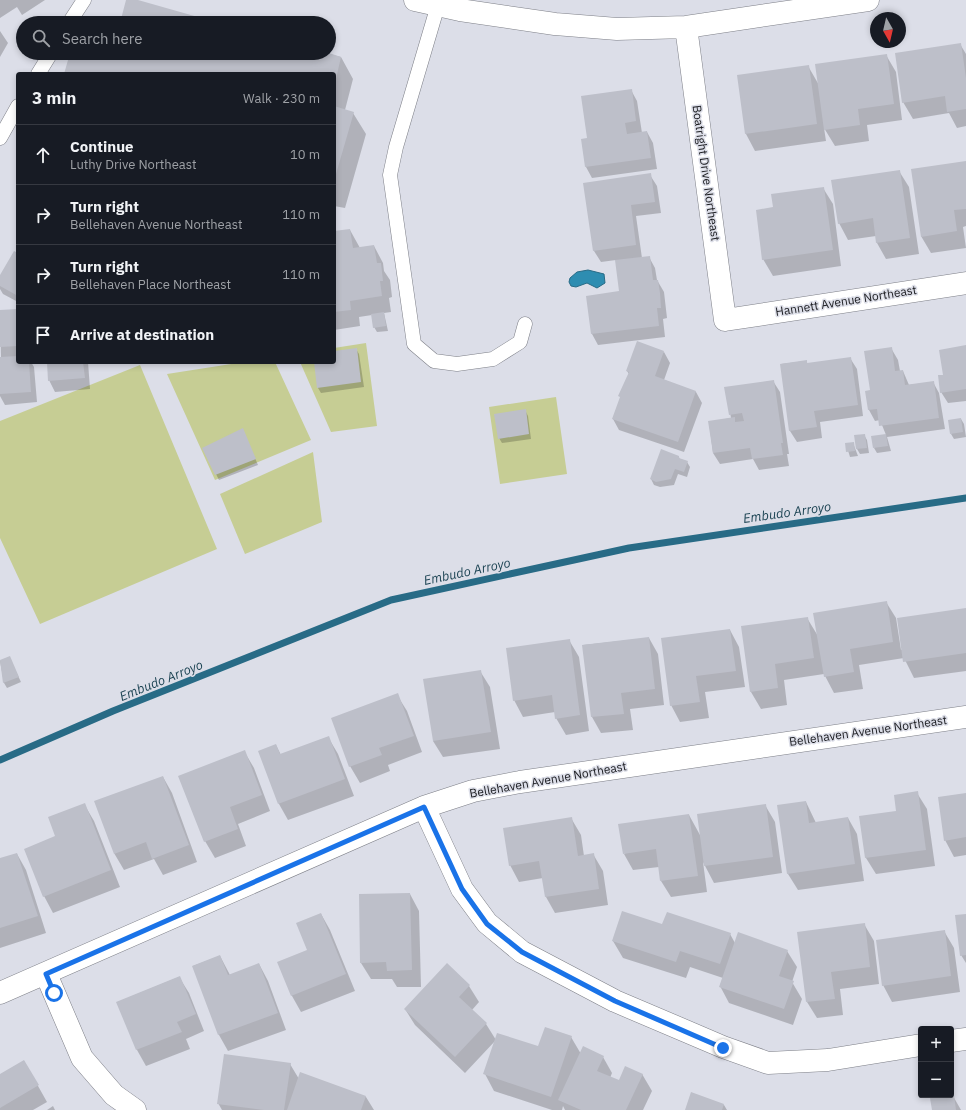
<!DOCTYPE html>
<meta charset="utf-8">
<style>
:root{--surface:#171b24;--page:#242831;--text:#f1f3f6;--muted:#9ea1a6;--line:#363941}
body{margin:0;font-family:"IBM Plex Sans",sans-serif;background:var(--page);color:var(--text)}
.controls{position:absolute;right:12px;bottom:12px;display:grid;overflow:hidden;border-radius:4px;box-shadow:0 2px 6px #0003}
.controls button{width:36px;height:36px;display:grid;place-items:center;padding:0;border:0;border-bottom:1px solid var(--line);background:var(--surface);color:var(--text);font:20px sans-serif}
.compass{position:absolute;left:870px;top:12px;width:36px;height:36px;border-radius:50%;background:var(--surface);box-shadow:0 2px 6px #0003;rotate:172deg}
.stop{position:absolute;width:12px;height:12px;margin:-9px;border:3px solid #1a73e8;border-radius:50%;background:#fff}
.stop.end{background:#1a73e8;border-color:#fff;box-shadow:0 1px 4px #0008}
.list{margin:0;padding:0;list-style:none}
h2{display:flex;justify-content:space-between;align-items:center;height:52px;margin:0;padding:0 16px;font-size:17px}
h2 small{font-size:13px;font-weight:400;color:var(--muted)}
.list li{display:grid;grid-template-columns:26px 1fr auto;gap:12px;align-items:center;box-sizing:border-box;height:60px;padding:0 16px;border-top:1px solid var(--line)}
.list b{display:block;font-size:15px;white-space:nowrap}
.list p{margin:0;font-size:13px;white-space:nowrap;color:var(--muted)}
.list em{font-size:13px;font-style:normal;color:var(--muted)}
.icon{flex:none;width:22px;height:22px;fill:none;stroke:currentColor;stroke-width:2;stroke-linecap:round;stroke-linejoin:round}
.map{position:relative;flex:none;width:966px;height:1110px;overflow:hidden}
.search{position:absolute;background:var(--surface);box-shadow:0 2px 6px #0003;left:16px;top:16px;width:320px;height:44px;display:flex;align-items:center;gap:10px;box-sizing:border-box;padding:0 14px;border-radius:22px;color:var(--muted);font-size:15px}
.panel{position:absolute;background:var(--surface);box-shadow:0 2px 6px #0003;left:16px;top:72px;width:320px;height:292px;border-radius:4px}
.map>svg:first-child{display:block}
.green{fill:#c6cd94}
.water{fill:#2e8db1;stroke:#286b86}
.shadow{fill:#0003}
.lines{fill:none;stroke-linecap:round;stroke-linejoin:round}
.stream{stroke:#286b86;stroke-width:7}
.building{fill:#bdbfc9}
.service-casing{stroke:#7d7f87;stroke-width:15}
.minor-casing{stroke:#7d7f87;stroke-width:23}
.service{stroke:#fff;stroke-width:14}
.minor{stroke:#fff;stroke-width:22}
.route{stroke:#1a73e8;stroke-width:5}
.labels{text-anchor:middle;stroke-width:3;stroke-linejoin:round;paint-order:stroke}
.street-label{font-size:12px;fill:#1b1c20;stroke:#dcdee8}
.water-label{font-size:13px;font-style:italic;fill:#173f4f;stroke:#dcdee8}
</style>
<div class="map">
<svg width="966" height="1110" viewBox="0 0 966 1110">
<rect width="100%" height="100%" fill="#dcdee8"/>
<path class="green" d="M366 343 377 426 331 432 300 362H334V348Z
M244 362H275L311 440 215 480 167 374Z
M140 365 217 549 40 624 0 538V421Z
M556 397 567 474 500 484 489 407Z
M313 452 322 522 245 554 220 494Z"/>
<path class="water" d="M588 270 604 274 605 283 597 288 587 283 576 287 571 286 569 282 570 278 577 272Z"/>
<path class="shadow" d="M0 0H45L22 15 17 7 0 18Z
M0 31 8 43 0 57Z
M960 44 966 54V126L957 128 949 113 913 119 903 102Z
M81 53H325L341 57 353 79 345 110 353 113 366 134 345 208 334 206V74H65Z
M886 55 896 72 902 120 867 125 869 141 835 146 824 128 826 141 755 151 746 134 738 76 808 66 819 85Z
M631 90 637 101 642 133 647 132 653 143 657 169 592 178 586 167 582 140 588 139Z
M966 162V226L963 227 966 248 931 253 921 236Z
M899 171 909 187 919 254 886 259 877 243 876 236 848 240 839 223Z
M650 175 657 186 661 213 636 216 642 258 649 257 655 268 657 280 664 292 667 318 663 319 665 337 598 345 592 334 587 297 620 292 616 260 601 262 594 251 584 184Z
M823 188 833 204 841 266 773 276 763 259 774 208Z
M350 230 360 248 374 246 383 263 384 271 390 280 392 297 389 298 391 312 384 313 388 331 377 332 374 327 372 315 359 317 360 326 334 330V232Z
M18 254V302L3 294 0 289V277Z
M18 310V362H31L34 367 37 402 5 405 0 396V358H1L0 311Z
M966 347V401L948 403 941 392 944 376Z
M891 348 898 360 900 371H903L909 385 933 382 939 393 945 429 887 437 891 451 877 453 874 448 886 435 880 420 875 421 869 410 866 392 871 391Z
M356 349 359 354 364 387 321 393 318 388 315 362H334V352Z
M664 352 670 363 664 380 696 392 702 403 684 452 619 430 613 419 629 374 627 371Z
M850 358 857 369 863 416 820 422 822 438 797 442 790 431 781 364 806 361 808 364Z
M48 362H88L90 389 55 392 49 380Z
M773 381 780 392 789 454H787L789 466 759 470 753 459 720 464 713 453 709 422 731 418 726 388Z
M525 410 528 416 531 439 502 443 499 438Z
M961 419 964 424 966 437 954 439 951 434Z
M245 435 258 465 219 480 216 474Z
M864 435 867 440 869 453 860 454 857 449 855 436Z
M853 443 858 456 850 457 846 444Z
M679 457 680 460 687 462 690 467 687 477 678 474 674 485 660 487 654 485 651 479Z
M886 602 896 618 901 650 966 609V671L914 678 904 658 859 665 863 689 834 693 824 674 784 680 787 705 761 709 751 692 742 627 807 618 818 636Z
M730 630 739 647 745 687 705 692 709 718 680 722 671 705Z
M649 638 658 654 664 705 630 709 633 730 601 733 592 717 583 645Z
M569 640 579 657 589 731 566 735 556 718 555 712 523 717 514 700Z
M9 657 21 682 7 688 4 683 0 661Z
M480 671 490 687 500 749 443 757 433 741Z
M397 695 407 711 422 752 388 765 390 771 360 783 350 766Z
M328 737 338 754 354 796 288 820 279 804 276 745 281 755Z
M244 751 254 768 270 811 238 824 246 846 215 858 205 841Z
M163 777 172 793 197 862 163 875 154 859 124 870 114 853Z
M917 793 927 809 935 866 876 874 866 858 860 817 897 812Z
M966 794V855L954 857 945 840Z
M806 802 816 823 848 818 857 834 864 881 798 890 788 874Z
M84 804 94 821 120 887 53 913 44 896 56 837Z
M765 805 775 822 782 873 714 883 703 862 707 892 671 897 661 881 659 867 633 870 624 854 689 815 700 835Z
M571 818 581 835 584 856 593 854 603 871 608 905 555 913 546 897 543 878 519 882 510 865Z
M17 854 26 870 46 933 0 948V859Z
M410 894 419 911 421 987H397L392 979H371L361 963Z
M321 914 330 930 355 991 301 1012 292 996 279 963 308 951Z
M966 915V963L961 955Z
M864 924 874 941 879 984 840 989 843 1015 817 1018 807 1002Z
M663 925 730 934 735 943 787 951 797 967 792 982 802 999 793 1025 729 1003 720 986 723 978 690 967 686 978 623 958 613 941Z
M944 931 954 948 960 992 892 1002 883 985Z
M220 956 230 975 259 964 268 981 286 1030 228 1051 219 1035 193 966Z
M447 965 469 986 479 1002 472 1010 486 1024 496 1040 465 1073 415 1025 405 1009Z
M179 977 189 993 204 1031 186 1039 190 1049 146 1066 137 1050 118 1002Z
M571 1037 581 1054 603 1057 612 1073 610 1078 619 1082 642 1074 652 1091 643 1110H565L563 1106 562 1110H552L494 1091 485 1074 539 1047Z
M24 1061 47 1102 33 1110H0V1075Z
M290 1064 299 1079 366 1097 374 1110H222L218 1103Z
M953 1096 961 1110H933Z
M724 1105 727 1110H686Z
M53 1106 55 1110H47Z"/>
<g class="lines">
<path class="stream" d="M0 760 113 711 391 600 629 548 966 498"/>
</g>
<path class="building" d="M126 0H138L219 23H120Z
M961 43 966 78V109L947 112 945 96 902 103 895 53Z
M70 53 80 55V53H329L341 57 335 83 334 74H64Z
M887 54 894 104 858 109 860 125 824 130 815 64Z
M809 65 817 124 745 134 737 75Z
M632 89 636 121 625 123 627 134 647 131 651 158 585 167 581 139 587 138 581 96Z
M334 106 354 112 334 181Z
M966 161V209L954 210 957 231 921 237 911 169Z
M900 170 910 238 876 243 873 218 838 224 831 180Z
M651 173 655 202 631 205 636 245 593 251 583 183Z
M824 187 833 250 762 260 756 210 773 207 771 194Z
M350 229 353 248 374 245 377 263H381L383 281H380L382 296 350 301 351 310 334 312V231Z
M14 251 18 253V296L0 286V275Z
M650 256 653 280H658L660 293 661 308H657L659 326 591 334 586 296 619 291 615 260Z
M18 309V346L0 347V310Z
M384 312 386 326 373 328 371 314Z
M637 341 664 351 655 376 696 391 678 442 612 419 620 397 618 396 629 372 626 371Z
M966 345V389L940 393 938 375H943L939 350Z
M892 347 895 371 903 370 905 385 934 381 939 418 879 426 877 409 868 410 865 391 870 390 864 351Z
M357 348 361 382 317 388 314 362H334V351Z
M18 356V362H29L31 392 0 394V357Z
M851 357 858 405 814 411 817 427 789 431 780 364 807 360V363Z
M47 362H83L85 378 48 381Z
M774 380 783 443H781L783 455 752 459 750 448 713 453 708 421 735 417V422L744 421 742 413 729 415 724 387Z
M526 409 529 434 498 439 494 414Z
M961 418 963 432 950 434 948 420Z
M243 428 256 459 215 475 202 448Z
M865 434 867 448 856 449 854 435Z
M886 434 888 446 873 448 871 436Z
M854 442 855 451 846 452 845 443Z
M661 449 679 456V458L688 461 684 472 675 469 671 479 656 482 650 479Z
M887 601 893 642 850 649 854 672 824 677 813 613Z
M966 608V653L903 662 897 618Z
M808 617 814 658 775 664 778 688 750 692 741 626Z
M730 629 736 671 696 676 700 702 670 706 661 638Z
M649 637 655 689 621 693 624 714 591 717 582 645Z
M570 639 580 715 555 719 552 695 513 701 506 648Z
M10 656 19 677 3 683 0 660Z
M481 670 491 732 433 741 423 679Z
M398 693 414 736 379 748 382 755 349 767 331 718Z
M329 736 345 779 278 804 258 751 276 744 280 754Z
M245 750 262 795 230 807 238 829 204 842 178 776Z
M163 776 189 845 152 859 146 842 114 854 94 801Z
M918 791 926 850 865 858 859 816 896 811 894 795Z
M966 793V837L944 841 938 797Z
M806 801 809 823 848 817 855 864 787 874 777 805Z
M85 803 111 870 43 897 24 849 55 836 48 817Z
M766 804 773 857 704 866 697 814Z
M689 814 698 876 660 881 656 849 623 854 618 824Z
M572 817 578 856 594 853 599 889 545 897 539 861 509 866 503 828Z
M17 853 38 916 0 928V858Z
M410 893 412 970 387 971 386 962 360 963 359 894Z
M622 911 662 924 667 912 731 933 720 964 680 951 676 962 612 941Z
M321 913 346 974 291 996 277 962 307 950 296 923Z
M966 914V955L960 956 955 915Z
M865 923 870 967 831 972 835 999 806 1002 797 932Z
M945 930 951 976 882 986 876 940Z
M738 932 788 950 779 976 794 981 784 1009 719 987Z
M220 955 228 975 259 963 278 1013 218 1035 192 966Z
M447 963 470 985 459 997 487 1023 455 1057 404 1009Z
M180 976 196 1014 177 1022 182 1032 136 1050 116 1002Z
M545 1027 572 1036 551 1097 483 1074 497 1033 538 1046Z
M583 1046 604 1056 597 1071 619 1080 625 1066 643 1074 626 1110H581L558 1100Z
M224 1054 291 1063 284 1110H264L217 1104Z
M24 1060 39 1085 0 1108V1074Z
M300 1072 366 1096 361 1110H287Z
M691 1092 724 1104 722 1110H685Z
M954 1095 956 1110H932L930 1098Z"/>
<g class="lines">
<defs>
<path id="service" d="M438 5 396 147 390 175 414 344 434 361 457 364 493 359 520 342 525 324
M69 23 84 0
M38 74 51 53
M0 138 18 106"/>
<path id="minor" d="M415 0 460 10 555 24 617 29 686 27 868 0
M686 27 725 320 966 283
M424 807 462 889 487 923 522 952 615 1001 723 1047 768 1063 828 1060 921 1045
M46 974 82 1058 114 1095 135 1110
M0 993 424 807 473 791 520 782 966 717
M951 1041 966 1039"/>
</defs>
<use href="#service" class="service-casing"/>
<use href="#minor" class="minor-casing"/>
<use href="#service" class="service"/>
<use href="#minor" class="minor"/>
</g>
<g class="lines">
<path class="route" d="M54 993 46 974 424 807 462 889 487 924 522 952 615 1001 723 1048"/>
</g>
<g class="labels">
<g class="street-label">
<text transform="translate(706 173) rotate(82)" y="4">Boatright Drive Northeast</text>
<text transform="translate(846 301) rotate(-9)" y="4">Hannett Avenue Northeast</text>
<text transform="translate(868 731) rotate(-8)" y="4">Bellehaven Avenue Northeast</text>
<text transform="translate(548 780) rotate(-10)" y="4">Bellehaven Avenue Northeast</text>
</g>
<g class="water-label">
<text transform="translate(787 512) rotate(-8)" y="5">Embudo Arroyo</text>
<text transform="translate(467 571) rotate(-12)" y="5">Embudo Arroyo</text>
<text transform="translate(161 680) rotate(-22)" y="5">Embudo Arroyo</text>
</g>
</g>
</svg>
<div class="controls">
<button>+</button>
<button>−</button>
</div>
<svg class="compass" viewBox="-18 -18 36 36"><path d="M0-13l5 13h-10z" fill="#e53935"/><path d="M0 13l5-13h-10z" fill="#9ea1a6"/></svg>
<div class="stop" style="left:54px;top:993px"></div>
<div class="stop end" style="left:723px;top:1048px"></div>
<div class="search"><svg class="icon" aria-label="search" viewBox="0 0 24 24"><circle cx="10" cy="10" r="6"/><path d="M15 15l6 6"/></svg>Search here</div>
<section class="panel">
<h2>3 min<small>Walk · 230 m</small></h2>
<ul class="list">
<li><svg class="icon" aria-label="ahead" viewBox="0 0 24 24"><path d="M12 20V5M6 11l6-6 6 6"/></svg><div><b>Continue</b><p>Luthy Drive Northeast</p></div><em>10 m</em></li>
<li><svg class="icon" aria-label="right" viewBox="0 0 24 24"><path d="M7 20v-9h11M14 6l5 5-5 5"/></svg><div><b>Turn right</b><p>Bellehaven Avenue Northeast</p></div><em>110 m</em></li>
<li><svg class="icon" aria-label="right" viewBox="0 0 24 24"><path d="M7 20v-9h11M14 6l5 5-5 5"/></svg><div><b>Turn right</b><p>Bellehaven Place Northeast</p></div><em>110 m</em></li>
<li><svg class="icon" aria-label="arrive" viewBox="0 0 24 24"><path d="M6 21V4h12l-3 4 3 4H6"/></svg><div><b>Arrive at destination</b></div></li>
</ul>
</section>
</div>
